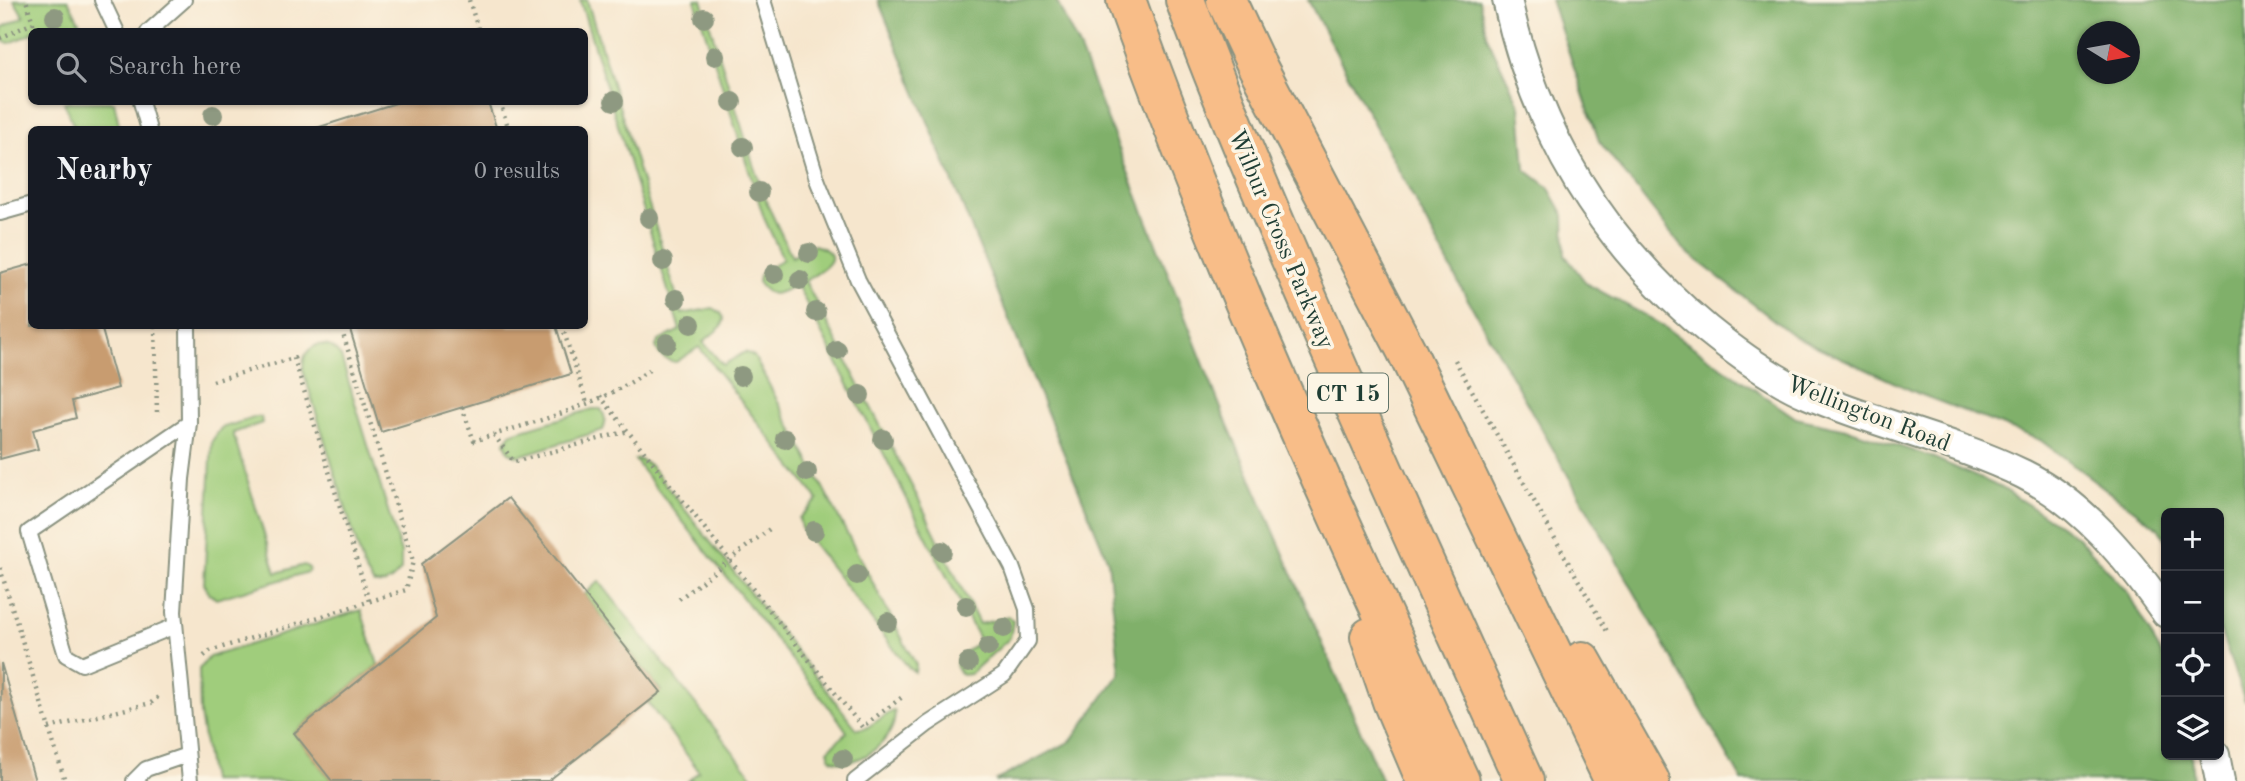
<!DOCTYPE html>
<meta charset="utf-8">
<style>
:root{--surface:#171b24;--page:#242831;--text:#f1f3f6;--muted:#9ea1a6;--line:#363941}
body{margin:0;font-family:"Old Standard TT",serif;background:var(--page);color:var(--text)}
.controls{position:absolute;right:21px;bottom:21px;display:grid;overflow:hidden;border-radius:10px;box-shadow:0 2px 5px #0004}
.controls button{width:63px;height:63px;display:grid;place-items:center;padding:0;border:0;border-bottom:2px solid var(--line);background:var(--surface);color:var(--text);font:35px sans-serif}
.compass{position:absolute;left:2077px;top:21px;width:63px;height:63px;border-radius:50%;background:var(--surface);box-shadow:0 2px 5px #0004;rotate:101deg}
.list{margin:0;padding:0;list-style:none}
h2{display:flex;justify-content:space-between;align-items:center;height:91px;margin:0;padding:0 28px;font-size:30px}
h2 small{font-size:23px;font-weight:400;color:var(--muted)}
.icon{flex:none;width:38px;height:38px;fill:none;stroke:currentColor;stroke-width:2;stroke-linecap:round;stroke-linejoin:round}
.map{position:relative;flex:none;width:2245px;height:781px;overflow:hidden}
.search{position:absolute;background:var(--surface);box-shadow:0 2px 5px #0004;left:28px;top:28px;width:560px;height:77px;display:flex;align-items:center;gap:18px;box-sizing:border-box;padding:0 24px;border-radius:10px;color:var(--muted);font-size:26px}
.panel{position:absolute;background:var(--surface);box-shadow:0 2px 5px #0004;left:28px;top:126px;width:560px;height:203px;border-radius:10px}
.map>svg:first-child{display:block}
.green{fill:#a0cd7b;stroke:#608558;stroke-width:2}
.forest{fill:#80b06b;stroke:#507650;stroke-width:2;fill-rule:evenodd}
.building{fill:#c89c70}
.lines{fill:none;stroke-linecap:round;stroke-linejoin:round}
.service-casing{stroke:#8a9280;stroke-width:18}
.minor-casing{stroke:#8a9280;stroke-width:32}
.motorway-casing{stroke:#8a9280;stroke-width:42}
.path{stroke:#8a9280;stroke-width:4.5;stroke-dasharray:2 5;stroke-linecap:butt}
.service{stroke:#fff;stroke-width:14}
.minor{stroke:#fff;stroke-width:28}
.motorway{stroke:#f8bd88;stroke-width:38}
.tree{fill:#8e9981}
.labels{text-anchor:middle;stroke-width:7;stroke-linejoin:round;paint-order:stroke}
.shield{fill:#fcf5e5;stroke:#617469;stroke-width:2}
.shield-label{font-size:23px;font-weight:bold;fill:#1f3d34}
.street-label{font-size:24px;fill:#1f3d34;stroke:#fcf5e5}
</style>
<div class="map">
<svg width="2245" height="781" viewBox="0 0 2245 781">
<rect width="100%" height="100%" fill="#fcf5e5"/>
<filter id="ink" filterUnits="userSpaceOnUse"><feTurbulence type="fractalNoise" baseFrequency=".0143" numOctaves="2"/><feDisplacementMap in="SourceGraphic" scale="14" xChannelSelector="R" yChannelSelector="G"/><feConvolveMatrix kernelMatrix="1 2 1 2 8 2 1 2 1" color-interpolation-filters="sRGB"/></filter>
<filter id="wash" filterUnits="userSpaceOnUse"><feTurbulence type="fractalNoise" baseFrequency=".00686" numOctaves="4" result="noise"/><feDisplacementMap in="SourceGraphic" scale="28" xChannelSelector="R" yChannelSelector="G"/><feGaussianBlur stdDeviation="1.57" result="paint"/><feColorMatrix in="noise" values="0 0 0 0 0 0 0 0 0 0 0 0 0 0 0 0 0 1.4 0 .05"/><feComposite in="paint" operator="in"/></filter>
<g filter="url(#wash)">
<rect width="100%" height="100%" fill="#f6e6cd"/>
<path class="green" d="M14 0H68L84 31 32 32 31 34 10 43 4 42 0 37 3 27 24 17Z
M580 0H587L682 314 713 308 721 313 724 319 722 326 703 342 723 365 745 352 754 356 916 665 915 672 908 667 801 528 799 518 818 500 699 347 676 362C666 361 658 355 656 346L659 341 680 330Z
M695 0H702L756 173 769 208 792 257 814 245C851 256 819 272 805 281L919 500 979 624 1009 617 1013 621 1010 638 970 674 962 675C956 670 956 665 957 658L980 641 797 285C778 292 772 302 758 282L759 275 783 259 764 218Z
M64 102H114L120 129H75Z
M317 345C329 344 334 347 341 357L401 553V570C393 580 385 587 373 583L364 568 303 370C303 357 305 351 317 345Z
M593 409H601C605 416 607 422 603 430L522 455 516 456 508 451 505 442 512 433Z
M256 417H261L262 423 233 433 276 573 304 565 309 568 308 572 216 599 208 592 204 584 212 441 221 428Z
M638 459 650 465 857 729 866 728 894 710C900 738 856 772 831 759L828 750 847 732 839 720 643 471 635 460Z
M599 581 756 781H688L699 771 648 703 661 691 584 595Z
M361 610 378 665 294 733 332 781H211L200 714 199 669 209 657Z"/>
<path class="forest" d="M878 0H1056L1080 50 1224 416 1382 781H995L1071 741 1120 673 1108 561Z
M1308 0H1479L1487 37 1520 106 1525 169 1548 187 1564 215 1565 255 1587 284 1654 320 1796 418 1851 430 1934 458 2002 488 2078 537 2128 593 2162 655 2166 668V755H2191L2193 781H1742L1463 291Z
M1551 0H2245V702L2219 627V513H2166V541L2158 528 2040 440 1917 393 1794 336 1684 250 1599 141ZM2088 32H2130V74H2088Z"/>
<g id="blocks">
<path class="building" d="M399 102H488L497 130H310Z
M32 264V326H101L118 388 72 401 76 418 33 430 38 449 0 459V273Z
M349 326H556L571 374 381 432Z
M508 498 661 692 548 781H332L294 733 436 618 421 564Z
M1 663 35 781H0Z"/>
</g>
</g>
<g filter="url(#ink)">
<use href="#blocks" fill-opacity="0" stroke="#8a9280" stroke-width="2"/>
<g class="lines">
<defs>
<path id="service" d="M102 0 117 32
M763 0 818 182 858 280 1012 567 1027 609 1028 641 1004 675 928 724 855 781
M148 32 184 0
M141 102 149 130
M0 213 32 204
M188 326 189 423 182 479 174 612 190 781
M175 626 82 664 66 655 29 532 189 423
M134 781 146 769 187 755"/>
<path id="minor" d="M1507 0C1537 134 1601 241 1707 329 1738 354 1772 379 1809 395 1879 425 1955 441 2023 474 2084 504 2128 559 2166 613
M2215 755 2220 781"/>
<path id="motorway" d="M1126 0C1221 266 1340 525 1460 781
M1185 0C1224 106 1269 209 1314 313 1382 470 1453 626 1524 781
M1226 0 1256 64 1406 350 1614 781
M1370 637 1392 701 1426 781
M1582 661 1650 781"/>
</defs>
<use href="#service" class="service-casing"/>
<use href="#minor" class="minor-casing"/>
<use href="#motorway" class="motorway-casing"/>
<path class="path" d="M469 0 479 32
M0 38 33 23 26 0
M500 102 509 130
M155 326 157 413
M562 326 587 403
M1455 360 1608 633
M213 381 294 358 369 601
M600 396 862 727 905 695
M462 407 474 441C532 422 599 407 649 370
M494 435 514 462 628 431
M0 568 65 781
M679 599 772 527
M204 656 210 651 406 590 413 561 343 334
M49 728 151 703 158 697"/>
<use href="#service" class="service"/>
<use href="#minor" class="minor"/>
<use href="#motorway" class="motorway"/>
</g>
<g class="tree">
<circle cx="55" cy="17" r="10"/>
<circle cx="704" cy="18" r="10"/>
<circle cx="715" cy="56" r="10"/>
<circle cx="614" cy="101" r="10"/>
<circle cx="732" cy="102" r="10"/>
<circle cx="213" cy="115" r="10"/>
<circle cx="743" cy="147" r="10"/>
<circle cx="759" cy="192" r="10"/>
<circle cx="649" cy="218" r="10"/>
<circle cx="809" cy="253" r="10"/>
<circle cx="663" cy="261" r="10"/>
<circle cx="774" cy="274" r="10"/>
<circle cx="800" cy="280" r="10"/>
<circle cx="676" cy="299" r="10"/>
<circle cx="816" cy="312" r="10"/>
<circle cx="691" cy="324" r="10"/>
<circle cx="667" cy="343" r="10"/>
<circle cx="837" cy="350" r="10"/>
<circle cx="741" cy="376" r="10"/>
<circle cx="860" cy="395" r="10"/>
<circle cx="785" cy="439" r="10"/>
<circle cx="883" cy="439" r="10"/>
<circle cx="807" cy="472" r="10"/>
<circle cx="814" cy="531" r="10"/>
<circle cx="942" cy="551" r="10"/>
<circle cx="857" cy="575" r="10"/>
<circle cx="966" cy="606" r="10"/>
<circle cx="888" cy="622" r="10"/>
<circle cx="1004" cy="628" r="10"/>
<circle cx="988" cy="647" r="10"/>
<circle cx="968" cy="663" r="10"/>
<circle cx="843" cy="759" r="10"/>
</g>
</g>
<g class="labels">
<rect class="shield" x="1308" y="373.5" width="80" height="39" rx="5"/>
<g class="shield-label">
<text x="1348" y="401">CT 15</text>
</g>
<g class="street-label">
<text transform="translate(1282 239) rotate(67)" y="8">Wilbur Cross Parkway</text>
<text transform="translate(1869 413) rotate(21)" y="8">Wellington Road</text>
</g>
</g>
</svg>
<div class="controls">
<button>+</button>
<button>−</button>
<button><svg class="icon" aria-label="locate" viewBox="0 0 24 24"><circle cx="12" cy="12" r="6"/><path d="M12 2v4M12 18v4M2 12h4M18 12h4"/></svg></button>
<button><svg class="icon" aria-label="layers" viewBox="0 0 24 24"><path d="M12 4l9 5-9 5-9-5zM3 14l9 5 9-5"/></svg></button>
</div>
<svg class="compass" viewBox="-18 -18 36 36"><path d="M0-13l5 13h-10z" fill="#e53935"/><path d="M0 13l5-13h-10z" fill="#9ea1a6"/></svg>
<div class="search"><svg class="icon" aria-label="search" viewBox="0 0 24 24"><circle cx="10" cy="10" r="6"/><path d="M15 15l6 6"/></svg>Search here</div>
<section class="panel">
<h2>Nearby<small>0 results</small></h2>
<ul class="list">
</ul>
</section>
</div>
